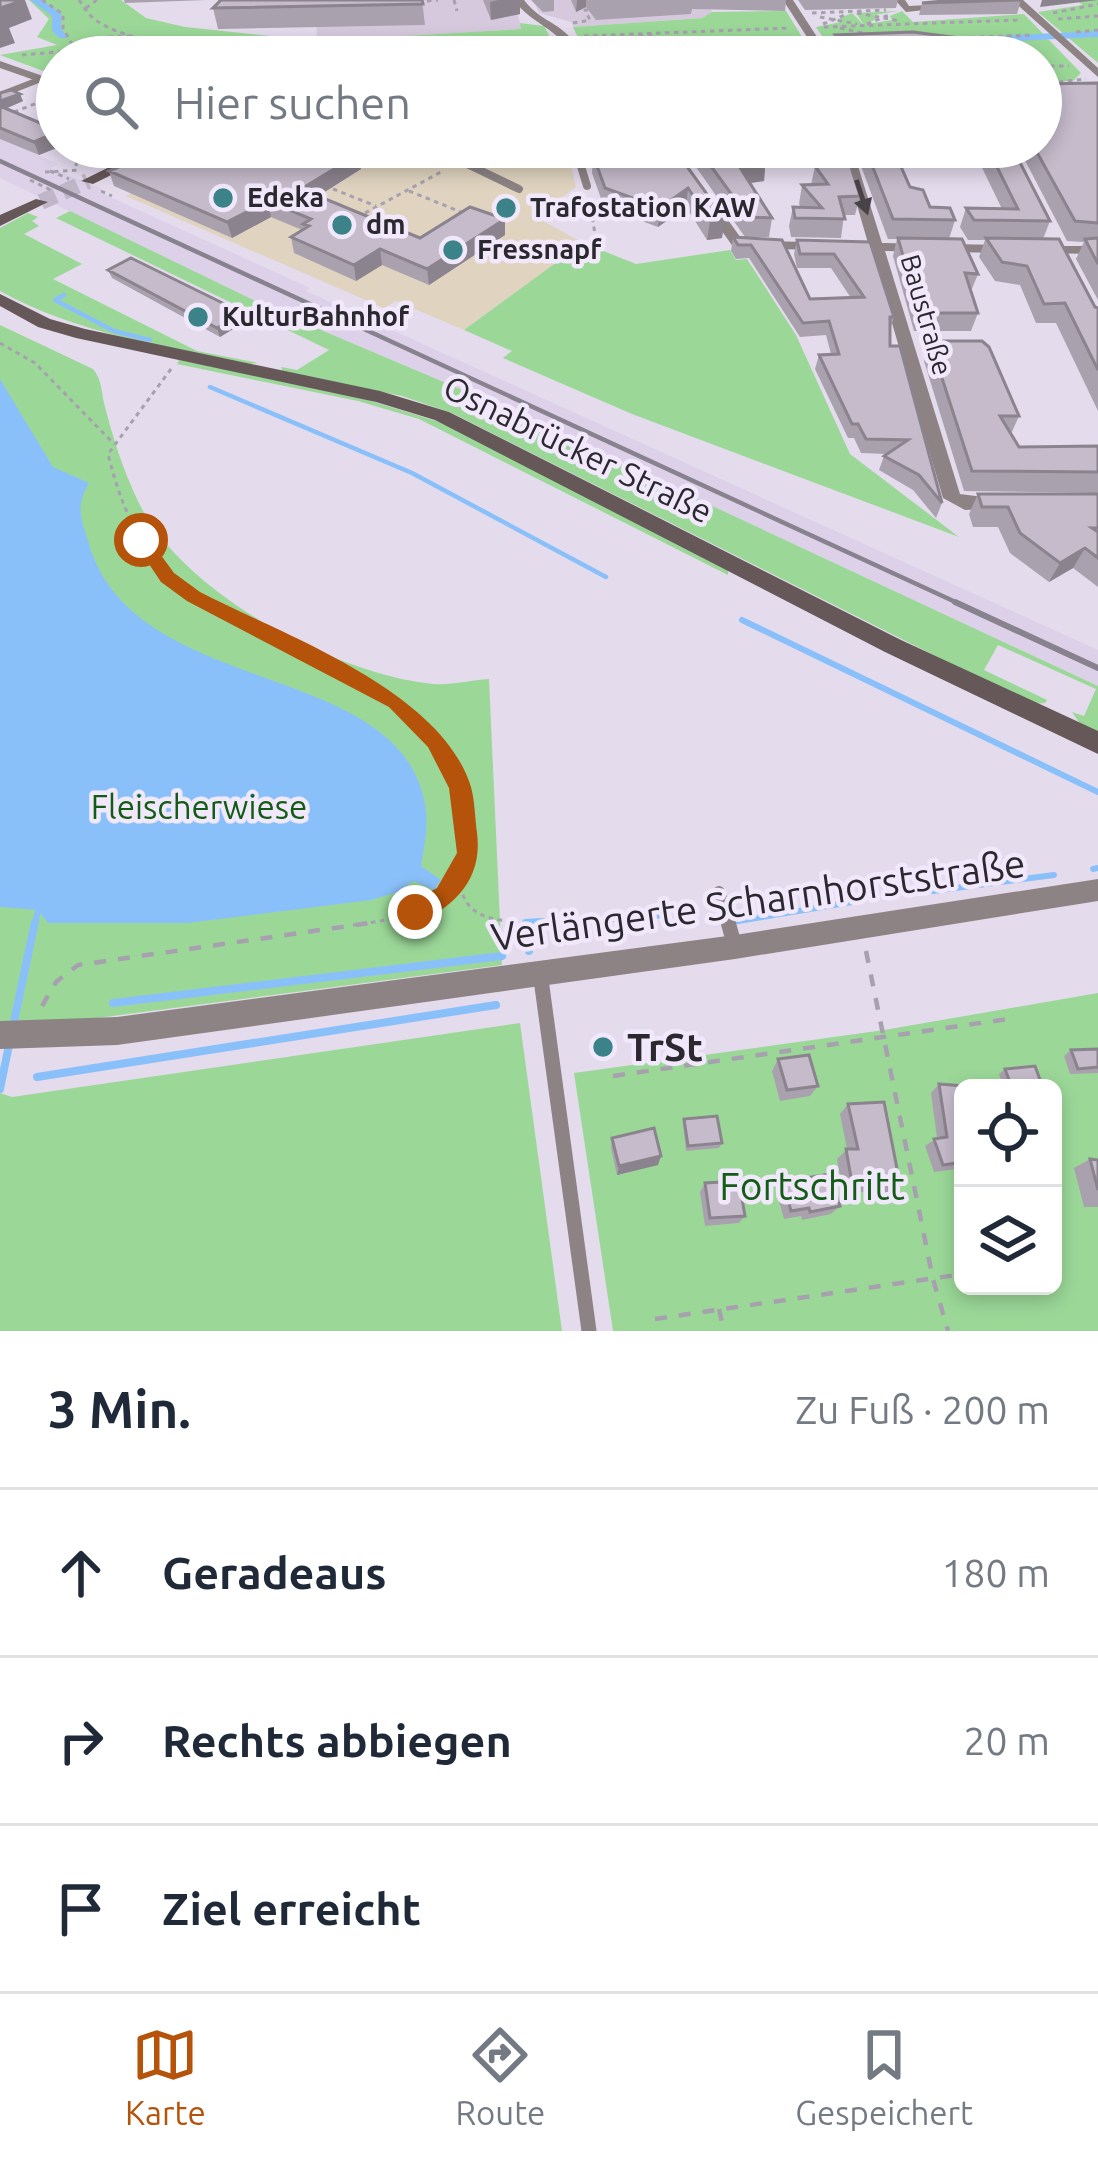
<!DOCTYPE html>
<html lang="de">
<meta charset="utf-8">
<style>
:root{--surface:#fff;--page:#f6f6f7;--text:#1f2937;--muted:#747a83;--line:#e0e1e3;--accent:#b45309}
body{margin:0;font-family:Ubuntu,sans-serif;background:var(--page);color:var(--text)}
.controls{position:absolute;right:36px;bottom:36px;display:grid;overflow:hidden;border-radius:18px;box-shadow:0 6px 18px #0003}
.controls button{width:108px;height:108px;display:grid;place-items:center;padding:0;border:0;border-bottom:3px solid var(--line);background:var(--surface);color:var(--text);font:60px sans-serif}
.stop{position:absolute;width:36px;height:36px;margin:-27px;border:9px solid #b45309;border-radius:50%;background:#fff}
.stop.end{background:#b45309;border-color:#fff;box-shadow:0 3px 12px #0008}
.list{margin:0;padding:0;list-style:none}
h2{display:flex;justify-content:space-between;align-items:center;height:156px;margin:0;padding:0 48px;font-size:51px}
h2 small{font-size:39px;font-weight:400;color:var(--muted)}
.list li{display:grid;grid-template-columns:78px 1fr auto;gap:36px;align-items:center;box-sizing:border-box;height:168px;padding:0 48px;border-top:3px solid var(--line)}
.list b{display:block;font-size:45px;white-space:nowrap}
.list em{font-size:39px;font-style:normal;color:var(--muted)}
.icon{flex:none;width:66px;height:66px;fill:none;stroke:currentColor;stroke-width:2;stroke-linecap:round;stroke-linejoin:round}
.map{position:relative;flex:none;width:1098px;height:1331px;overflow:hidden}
.search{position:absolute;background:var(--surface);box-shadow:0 6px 18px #0003;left:36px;right:36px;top:36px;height:132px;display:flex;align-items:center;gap:30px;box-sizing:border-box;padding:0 42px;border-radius:66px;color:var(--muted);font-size:45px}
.sheet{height:660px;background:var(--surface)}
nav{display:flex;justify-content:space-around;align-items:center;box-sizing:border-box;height:168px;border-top:3px solid var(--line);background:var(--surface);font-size:33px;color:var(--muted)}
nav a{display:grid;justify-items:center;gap:6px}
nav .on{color:var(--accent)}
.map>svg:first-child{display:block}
.commercial{fill:#e0d4c0}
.built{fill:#ddd1ea}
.education{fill:#d6c9dd}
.green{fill:#9bd898;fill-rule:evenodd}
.water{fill:#8ac0fa}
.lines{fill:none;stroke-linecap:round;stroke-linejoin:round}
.stream-far2{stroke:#8ac0fa;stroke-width:4.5}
.stream-far1{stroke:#8ac0fa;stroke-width:6}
.stream{stroke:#8ac0fa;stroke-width:8}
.canal{fill:#8ac0fa;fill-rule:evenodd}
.secondary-tunnel{stroke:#bfb7c7;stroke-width:16;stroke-dasharray:16 8;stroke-linecap:butt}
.path-far1{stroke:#a7a0ae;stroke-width:3;stroke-dasharray:4.5 4.5;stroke-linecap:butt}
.path{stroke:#a7a0ae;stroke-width:4.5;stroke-dasharray:12 12;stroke-linecap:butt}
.lane-far3{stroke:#8d8384;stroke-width:6}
.lane-far2{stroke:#8d8384;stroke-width:8}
.lane-far1{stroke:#8d8384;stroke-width:12}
.lane{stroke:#8d8384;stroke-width:15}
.street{fill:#8d8384;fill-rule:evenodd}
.secondary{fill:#665859;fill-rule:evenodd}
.rail-far1{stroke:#88828f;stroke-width:4.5}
.rail{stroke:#88828f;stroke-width:6}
.wall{fill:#aaa1af}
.shaded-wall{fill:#8b838e}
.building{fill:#c6bbcb;stroke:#8b838e;stroke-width:3}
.oneway{fill:#484348}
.route{fill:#b45309}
.poi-dot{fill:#3b8289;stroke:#f1e8fb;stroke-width:4.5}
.labels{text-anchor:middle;stroke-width:9;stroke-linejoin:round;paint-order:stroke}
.far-poi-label{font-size:27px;font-weight:bold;fill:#2b282f;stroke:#f1e8fb;text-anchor:start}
.far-street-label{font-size:27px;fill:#2b282f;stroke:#f1e8fb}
.street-label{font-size:33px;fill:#2b282f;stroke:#f1e8fb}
.park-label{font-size:33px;fill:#135c15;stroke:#f1e8fb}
.near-street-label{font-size:39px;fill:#2b282f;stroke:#f1e8fb}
.near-poi-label{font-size:39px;font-weight:bold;fill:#2b282f;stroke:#f1e8fb;text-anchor:start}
.near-park-label{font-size:39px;fill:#135c15;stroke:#f1e8fb}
</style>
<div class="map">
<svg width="1098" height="1331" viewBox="0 0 1098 1331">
<rect width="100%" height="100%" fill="#e4dbed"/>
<path class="commercial" d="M230 147 355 153 367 147H434L436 156 465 152V147H567L576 187 536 217 583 243 464 330 396 301 384 308 126 196Z"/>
<path class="built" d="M0 138 58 164 51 168 102 189 99 192 310 288 306 291 1098 650V686L479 397 274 310 0 178Z"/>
<path class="education" d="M316 0H513L522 29 317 41Z
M533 0H748L709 4 712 12 702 18 574 27 571 22 539 13Z"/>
<path class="green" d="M29 0H121L146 18 185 27 317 41 521 29 520 23 544 26 550 37 563 36 571 57H57V76L0 55 57 45 37 37 49 19Z
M1075 0H1098V63L1038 12 1083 5Z
M786 11 810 50 587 57 573 27 702 18 712 12Z
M898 11 874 15 876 19 867 24 892 20 890 16 902 11 913 22 1024 14 1081 73 1073 81 1041 82V57H984L972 46 831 49 816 27 841 22 840 18 852 13 864 25 856 13Z
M70 211 274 310 479 397 1098 686V735L1083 728 1072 712 1084 716 1096 689 998 645 984 670 1047 700 1045 703 1031 704 452 413 402 396 283 372 281 367 297 370 329 350 56 218Z
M28 213 38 217 32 221 39 226 24 234 82 264 53 279 197 351 258 363 250 364C164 346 78 334 0 291V228Z
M583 243 636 264 730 250 736 260 747 259 796 335 850 454 959 537 632 414 503 358 512 351 464 330Z
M0 325 93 369C102 380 101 390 104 403 112 435 123 470 137 499 179 591 328 670 425 683 447 687 468 680 489 679L502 965 90 1019 0 1022Z
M179 360 348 394 443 423 728 567V575L419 419 358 401 177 364Z
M1098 993V1331H613L574 1073 884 1030ZM963 1088H1053V1286H963Z
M520 1023 562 1331H0V1093L12 1097Z"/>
<path class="water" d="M0 379 53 467 89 483C75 507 81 518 89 544 135 702 407 656 426 811 428 829 424 848 421 866L441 880 434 890 414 881 395 893 371 900 188 923H48L38 910 0 907Z"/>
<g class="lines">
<path class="stream-far2" d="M64 295 55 300 114 331 150 340
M210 387 412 473 606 577"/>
<path class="stream-far1" d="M742 620 1098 792
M1093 869 1098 868
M933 891 1054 875
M732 922 852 902
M35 925 38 910
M526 925 666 915"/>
<path class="stream" d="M529 951 526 923 542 922
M113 1003 502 956
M13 1026 35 922
M37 1077 496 1005
M0 1089 9 1045"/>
<path class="canal" d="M30 0H41L61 13V28L67 38H59L52 31V16Z
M1098 31V37L937 45 932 42 937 39Z
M858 40 862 45 640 57H571L576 54Z
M102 48 125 55 126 57 98 53Z"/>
<path class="secondary-tunnel" d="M41 202 88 181"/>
<path class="path-far1" d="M42 0 63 14V28L74 48
M79 0C84 7 89 16 97 21 178 74 438 44 539 38
M454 0 457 11
M427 1 438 0
M86 8 97 0
M812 13 886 10
M857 13 900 21
M1053 13 1098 4
M820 17 857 24
M1058 19 1098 16
M573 23 590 20 585 10H589
M823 24 847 14
M867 24 891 14
M824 27 1018 20
M840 28 872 35
M1076 32 1098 30
M584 36 790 28
M153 38 150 46 179 50 195 46
M953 38 1033 35
M502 42 547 44
M585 42 653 35
M96 44 152 57
M592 51 793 41
M22 55 81 50 105 37 135 36
M216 57 226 50
M301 57 345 49
M1041 66H1069
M1041 84 1086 79
M14 112 50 98
M474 150H496
M76 166 78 155 93 147
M50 171 69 179
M45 172 80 170
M30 180 51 190
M333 189 376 206
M101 191 112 196
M409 191 461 212
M589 200 597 245
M365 213 441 172
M0 343 35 363 114 444
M171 369 108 454C135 564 178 589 273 638 314 659 355 681 396 702 440 738 473 789 468 849 467 865 457 880 463 895 470 915 492 920 510 921
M353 925C405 918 424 914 460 875"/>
<path class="path" d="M866 951 933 1279 948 1331
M42 1006 56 982 78 965 376 922
M613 1076 1015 1018
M719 1309 724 1331
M655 1319 963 1274"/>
<path class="lane-far3" d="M0 95 41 79
M443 147 444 156
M575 147 578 156"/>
<path class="lane-far2" d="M444 153 519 189
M577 153 587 186"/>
<path class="lane-far1" d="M719 892 729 925"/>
<path class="lane" d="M728 922 735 947
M540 972 589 1331"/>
<path class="street" d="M514 0H524C545 27 564 19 583 57H573C557 26 533 26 514 0Z
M783 0H793L830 57H820Z
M895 0H905L909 6 948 4 953 7 906 12Z
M1012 0H1023L1098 68V77Z
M0 61 57 81V88L0 68Z
M840 147H852L882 243 1008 245 1015 249 1008 253 885 251 960 494 1007 500 1010 504 1007 508 965 510 943 498 871 251 858 247 868 243Z
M703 199H713L743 241 822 242 829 246 822 250 734 248 701 202Z
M1034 246H1098V254L1039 253 1034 252Z
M1098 879V901L735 959 117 1045 0 1049V1021L117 1017 735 935Z"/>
<path class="secondary" d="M150 147H168L93 184 81 181Z
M36 199 48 202 0 226V215Z
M0 294 50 319 85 329 380 391 449 412 901 640 1098 731V754L885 652 435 420 376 402 76 338 38 327 0 306Z"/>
<path class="rail-far1" d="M0 161 962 605"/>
<path class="rail" d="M955 602 1098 668"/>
</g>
<path class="wall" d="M124 0H207L125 3Z
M218 0H422L425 25 218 29 213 8 218 2Z
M483 0H520V14L491 20Z
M531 0H554V11L543 12Z
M571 0H786L785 11 692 9 691 14 596 20 586 7 576 12Z
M798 0H898L896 8 805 10Z
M1021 0 1017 14 919 15 922 3Z
M1098 83V300L1076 259 1084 242 1067 241 1018 147H1041Z
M0 93 23 101 5 109 59 147 39 155 0 139Z
M608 147H673L722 238 707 240 686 207 658 227 604 207 592 173 593 155 610 154Z
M682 147H761L766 154 764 181 750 183 772 218 769 237H745Z
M817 147H845L860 196 855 215H844L841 238 791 237 789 226 793 207 801 208 799 204 802 185H811L815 166H821V162Z
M854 147H912L908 164 901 166 910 187 930 207 955 220 949 239 978 274 971 291 978 313 971 331H914L893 256 897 239H888Z
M972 147H1012L1050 221 1043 239 1095 307 1098 308V411L1056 323H1036L1020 285 995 281 979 257 985 240H968L960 227 966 208 1002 209Z
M195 150 361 169 318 196 420 238 505 219V235L429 285 382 265 356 281 294 253 291 237 302 230 271 217 232 238 114 186 109 171Z
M733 237 782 240 810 299 851 298 831 268H797L794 254 797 240 870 242 894 317 890 330V346L942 503 936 518 913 490 879 470 884 456 886 454 861 453 854 438H848L815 369 819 355 831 354 826 335 800 337 749 258 736 259 731 251Z
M108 270 243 313 246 321 220 337 112 278Z
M930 341 1019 416 1011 434 1019 447 1098 446V493L964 491 924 361Z
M978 494H1098V587L1073 568 1049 582 1010 553 998 527H973L969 514Z
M1098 1049V1073L1070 1074 1064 1056 1071 1050Z
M778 1059 818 1086 810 1096 780 1101 772 1071Z
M1005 1069 1043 1088H1003L999 1074Z
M939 1084 964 1086 963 1168 934 1172 925 1146 937 1138 931 1093Z
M848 1104 900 1184 889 1192H843L837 1159 847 1149 840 1114Z
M684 1119 722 1143 719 1148 686 1151 683 1124Z
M612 1138 658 1165 617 1175 611 1148Z
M1090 1159 1098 1160V1207H1084L1074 1168Z
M783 1182 840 1206 831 1214 802 1220 801 1216 784 1219 776 1190Z
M705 1183 745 1216 739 1223 705 1226 700 1192Z"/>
<path class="shaded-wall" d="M25 0 32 19 9 28 15 43 0 48V8Z
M498 0H520V14L491 20 490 2Z
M577 0H586V7L576 12Z
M1042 0H1098L1040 7Z
M20 94 23 101 0 111V101Z
M57 132V147H59L39 155 34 142Z
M909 147H912L908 164 890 171 895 153Z
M359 154 361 169 304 205 301 189Z
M766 154 764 181 736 185 739 166 760 155Z
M688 188 686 207 658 227 660 208Z
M268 201 271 217 232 238 227 222Z
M505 219V235L429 285 427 269Z
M725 219 722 238 707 240 710 221Z
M380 249 382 265 356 281 354 265Z
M243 313 246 321 220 337 217 328Z
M1085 548 1073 568 1049 582 1060 563Z
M661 1156 658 1165 617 1175 619 1166Z"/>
<path class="building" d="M0 0H24L0 8Z
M221 0H422L423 4 213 8Z
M954 0H1021L922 3Z
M913 32 959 38 975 55H997L999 57H728L723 49 801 51 796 42 833 44 839 41 835 35Z
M558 44 561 54H570L571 57H501L499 49Z
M420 51V57H359L360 52Z
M678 52 679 57H633L632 54Z
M1098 83V223L1075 221 1034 147H1041V84Z
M11 90 20 94 0 101V93Z
M0 106 57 130V132L34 142 0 128Z
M165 147H187L195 150 201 147H342L359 154 301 189 420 238 470 207 505 219 427 269 380 249 354 265 291 237 309 226 303 224 311 219 268 201 227 222 109 171Z
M615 147H673L725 219 710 221 688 188 660 208 605 188 593 155 617 154Z
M697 147H761L766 154 760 155 767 163 739 166 772 218 748 217Z
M827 147H845L860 196 839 197 845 219 795 218 793 207 822 208 802 185 828 184 815 166H826L822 157H830Z
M865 147H909L895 153 910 187 923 190 930 207 950 208 955 220 893 219Z
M987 147H1012L1050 221 974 220 966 208 1018 209Z
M733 237 782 240 810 299 864 297 834 254H800L797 240 870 242 894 317H890V346H900L942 503 919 475 884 456 908 440 866 439 858 424H852L819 355 839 354 829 321 803 323 751 245H738Z
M898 238 962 239 978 274 965 273 978 313H919Z
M986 238 1059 239 1095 307 1098 308V370L1065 303 1044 304 1027 266 1002 262Z
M1098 238V264L1085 239Z
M131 258 243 313 217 328 108 270Z
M930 341H982L989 347 1019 416H1000L1019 447 1098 446V472L972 471Z
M978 494H1098V528H1092L1098 532V558L1085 548 1060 563 1020 533 1008 507H982Z
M1098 1049V1067L1078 1069 1071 1050Z
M809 1055 818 1086 787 1090 778 1059Z
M1035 1066 1043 1088H1012L1005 1069Z
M939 1084 964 1086 963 1162 943 1165 934 1139 947 1137Z
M884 1102 900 1184 852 1183 846 1149H858L848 1104Z
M717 1116 722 1143 688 1146 684 1119Z
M654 1128 661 1156 619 1166 612 1138Z
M1090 1159 1098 1160V1190Z
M830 1174 840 1206 810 1212 809 1208 791 1211 783 1182Z
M739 1181 745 1216 710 1218 705 1183Z"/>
<defs><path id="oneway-solid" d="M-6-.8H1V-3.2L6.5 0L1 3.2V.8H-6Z" transform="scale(3)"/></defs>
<use class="oneway" href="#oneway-solid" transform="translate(862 197) rotate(72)"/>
<path class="route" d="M135 536H147L174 573 200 592C285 636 441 690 471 787 475 802 475 819 477 833 483 878 455 908 415 923L403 912 406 905 437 888 457 853 449 788 428 747 389 707 187 601 161 582 133 540Z"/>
<g class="poi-dot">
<circle cx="223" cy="198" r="12"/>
<circle cx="506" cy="208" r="12"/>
<circle cx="342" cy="225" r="12"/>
<circle cx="453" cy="250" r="12"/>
<circle cx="198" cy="317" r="12"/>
<circle cx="603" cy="1047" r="12"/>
</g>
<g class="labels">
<g class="far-poi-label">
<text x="247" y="207">Edeka</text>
<text x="530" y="217">Trafostation KAW</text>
<text x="366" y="234">dm</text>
<text x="477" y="259">Fressnapf</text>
<text x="222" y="326">KulturBahnhof</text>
</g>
<g class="far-street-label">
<text transform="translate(926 315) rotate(74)" y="9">Baustraße</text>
</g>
<g class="street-label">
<text transform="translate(578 449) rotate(26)" y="12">Osnabrücker Straße</text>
</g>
<g class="park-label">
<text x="199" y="819">Fleischerwiese</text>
</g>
<g class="near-street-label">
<text transform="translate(758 900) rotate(-8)" y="14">Verlängerte Scharnhorststraße</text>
</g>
<g class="near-poi-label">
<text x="627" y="1061">TrSt</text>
</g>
<g class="near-park-label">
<text x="812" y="1200">Fortschritt</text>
</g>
</g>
</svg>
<div class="controls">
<button><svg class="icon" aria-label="locate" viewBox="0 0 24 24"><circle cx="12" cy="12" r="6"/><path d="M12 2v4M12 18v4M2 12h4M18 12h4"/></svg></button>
<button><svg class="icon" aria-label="layers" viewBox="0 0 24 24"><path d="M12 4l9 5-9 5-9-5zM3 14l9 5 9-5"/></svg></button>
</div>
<div class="stop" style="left:141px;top:540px"></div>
<div class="stop end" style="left:415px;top:912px"></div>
<div class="search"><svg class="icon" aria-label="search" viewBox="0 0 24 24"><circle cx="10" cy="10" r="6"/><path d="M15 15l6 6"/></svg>Hier suchen</div>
</div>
<section class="sheet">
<h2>3 Min.<small>Zu Fuß · 200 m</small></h2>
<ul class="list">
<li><svg class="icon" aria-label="ahead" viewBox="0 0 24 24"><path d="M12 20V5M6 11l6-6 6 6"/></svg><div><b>Geradeaus</b></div><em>180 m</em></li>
<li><svg class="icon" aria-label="right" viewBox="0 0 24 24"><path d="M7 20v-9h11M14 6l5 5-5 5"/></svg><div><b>Rechts abbiegen</b></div><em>20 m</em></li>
<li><svg class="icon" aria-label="arrive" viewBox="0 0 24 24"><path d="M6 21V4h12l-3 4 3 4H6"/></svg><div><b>Ziel erreicht</b></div></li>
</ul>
</section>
<nav>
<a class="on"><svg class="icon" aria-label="map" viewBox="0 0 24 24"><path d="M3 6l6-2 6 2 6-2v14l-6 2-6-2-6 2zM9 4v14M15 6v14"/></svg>Karte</a>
<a><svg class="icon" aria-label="directions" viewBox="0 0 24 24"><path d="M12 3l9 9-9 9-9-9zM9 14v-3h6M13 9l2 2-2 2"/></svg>Route</a>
<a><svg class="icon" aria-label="saved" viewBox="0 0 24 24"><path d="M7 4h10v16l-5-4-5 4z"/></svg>Gespeichert</a>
</nav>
